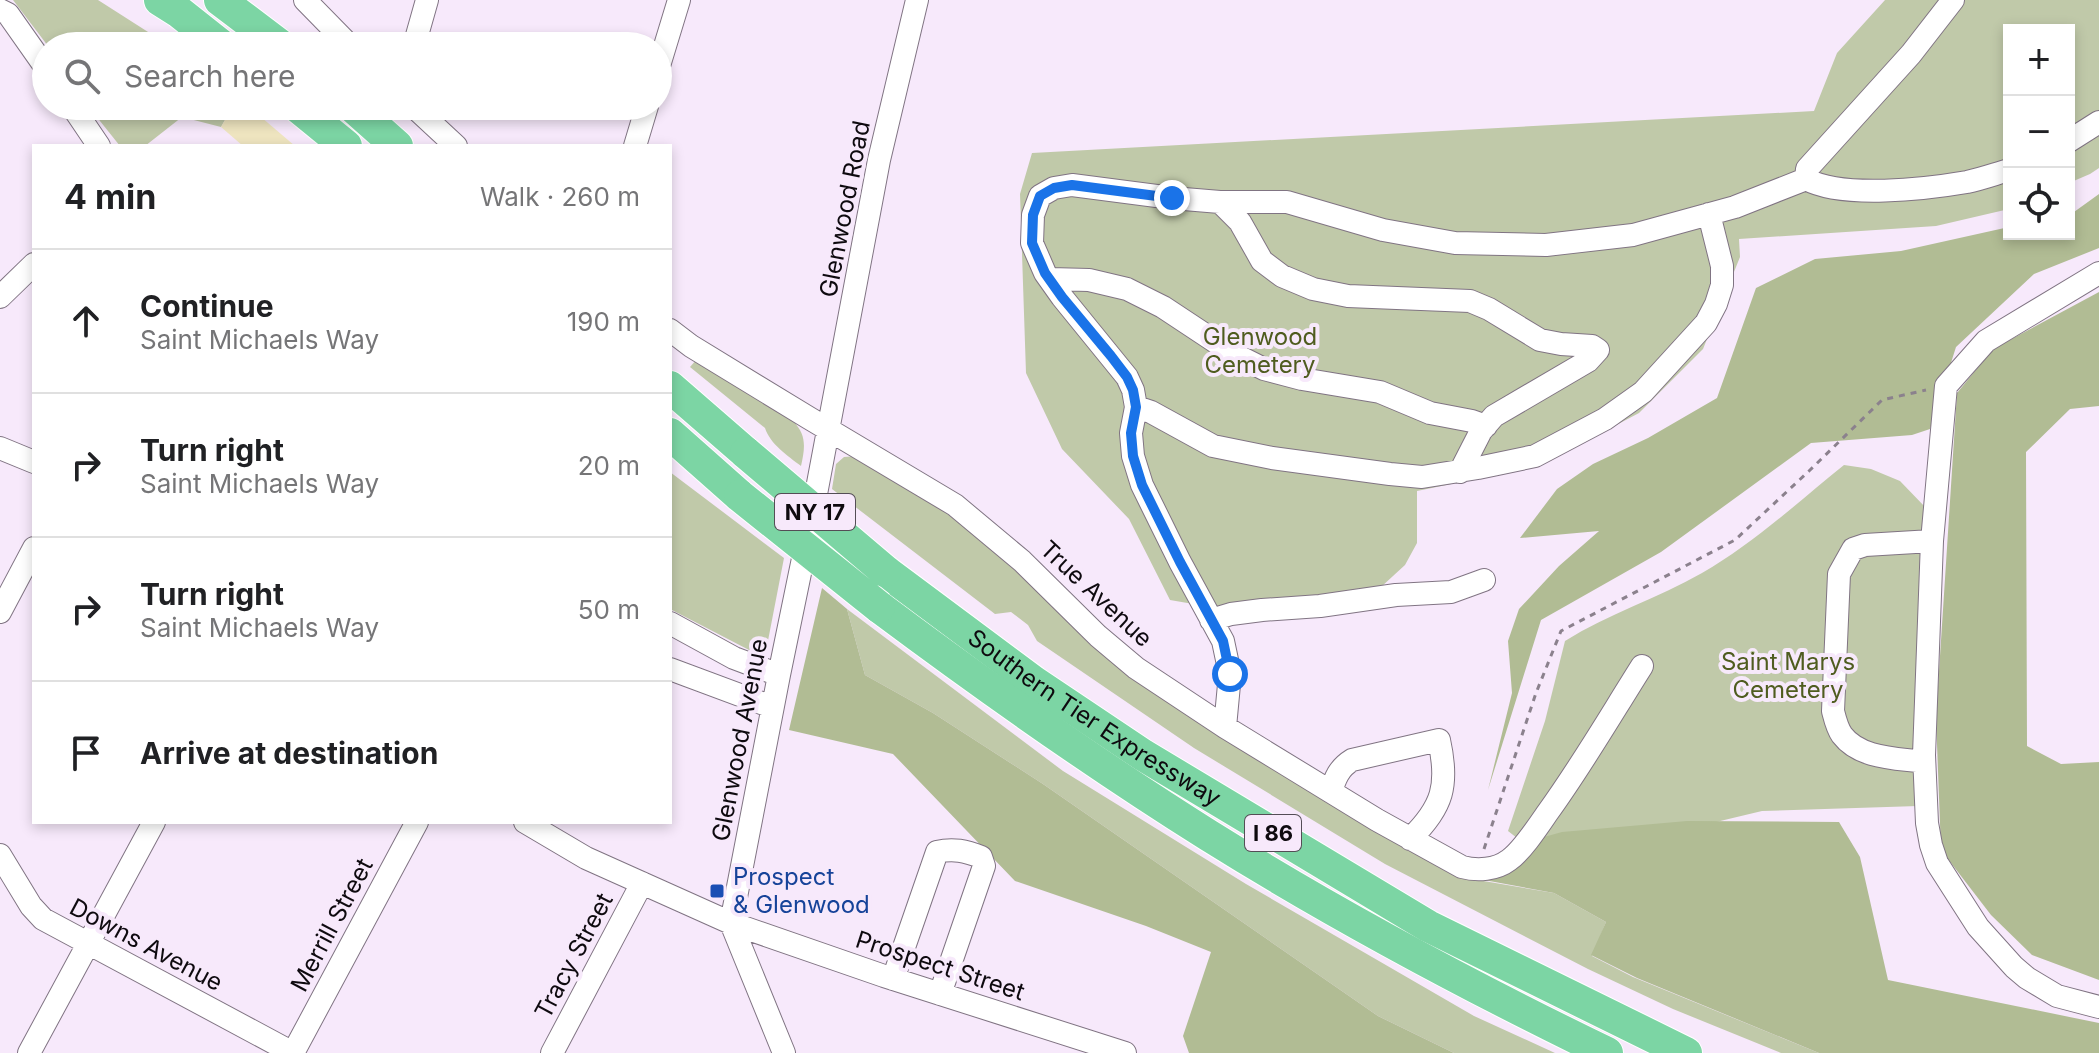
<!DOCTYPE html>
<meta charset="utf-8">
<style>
:root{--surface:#fff;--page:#f2f2f2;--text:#202124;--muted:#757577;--line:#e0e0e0}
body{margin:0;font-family:Inter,sans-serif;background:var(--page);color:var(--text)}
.controls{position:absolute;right:24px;top:24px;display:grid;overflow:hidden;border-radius:0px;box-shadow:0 4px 12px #0003}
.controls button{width:72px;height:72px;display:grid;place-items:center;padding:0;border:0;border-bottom:2px solid var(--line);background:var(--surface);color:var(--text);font:40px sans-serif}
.stop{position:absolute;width:24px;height:24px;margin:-18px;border:6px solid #1a73e8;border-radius:50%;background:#fff}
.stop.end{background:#1a73e8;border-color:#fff;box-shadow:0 2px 8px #0008}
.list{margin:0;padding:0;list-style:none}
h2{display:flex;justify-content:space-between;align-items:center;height:104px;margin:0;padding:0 32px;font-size:34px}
h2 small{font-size:26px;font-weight:400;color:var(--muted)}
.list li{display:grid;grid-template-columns:52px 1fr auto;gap:24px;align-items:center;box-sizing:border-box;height:144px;padding:0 32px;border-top:2px solid var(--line)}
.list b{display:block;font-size:30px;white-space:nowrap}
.list p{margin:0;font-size:26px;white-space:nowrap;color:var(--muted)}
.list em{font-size:26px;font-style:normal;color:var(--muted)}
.icon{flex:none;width:44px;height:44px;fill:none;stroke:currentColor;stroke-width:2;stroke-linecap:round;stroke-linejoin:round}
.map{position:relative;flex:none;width:2099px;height:1053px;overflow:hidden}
.search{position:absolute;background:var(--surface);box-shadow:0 4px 12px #0003;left:32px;top:32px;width:640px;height:88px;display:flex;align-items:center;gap:20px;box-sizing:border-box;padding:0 28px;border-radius:44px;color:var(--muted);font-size:30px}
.panel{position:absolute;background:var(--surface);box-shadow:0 4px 12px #0003;left:32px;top:144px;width:640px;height:680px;border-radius:0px}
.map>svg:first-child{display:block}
.green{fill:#c0c9a9}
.forest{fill:#b1bc94}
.sand{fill:#efe5c0}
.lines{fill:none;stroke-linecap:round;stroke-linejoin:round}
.minor-casing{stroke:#807483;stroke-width:24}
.highway-casing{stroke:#fff;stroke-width:34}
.path{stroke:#8b818d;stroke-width:3;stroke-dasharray:6 6;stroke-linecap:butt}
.minor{stroke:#fff;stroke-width:22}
.highway{stroke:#7cd5a4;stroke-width:32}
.highway-bridge-casing{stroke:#fff;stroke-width:34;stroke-linecap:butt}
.highway-bridge{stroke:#7cd5a4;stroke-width:32}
.route{stroke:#1a73e8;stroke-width:10}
.transit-dot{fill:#1a4fb4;stroke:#f7e9fb;stroke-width:3}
.labels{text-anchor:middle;stroke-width:8;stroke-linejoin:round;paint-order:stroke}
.shield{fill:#f7e9fb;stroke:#544d56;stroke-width:2}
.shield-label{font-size:22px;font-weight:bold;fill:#0e0a0f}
.street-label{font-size:24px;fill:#0e0a0f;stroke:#f7e9fb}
.park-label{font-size:24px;fill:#4f5c1f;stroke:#f7e9fb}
.transit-label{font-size:24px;fill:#164399;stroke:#f7e9fb;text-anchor:start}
</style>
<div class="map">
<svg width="2099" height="1053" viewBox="0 0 2099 1053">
<rect width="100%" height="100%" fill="#f7e9fb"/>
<path class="green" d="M13 0H98L170 46H48Z
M1885 0H2099V168L2090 174 2069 183V30H2009V209L1936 226 1739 239 1740 257 1703 349 1639 413 1539 466 1417 491V543L1405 565 1381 587 1228 610 1170 600 1129 519 1062 449 1026 373 1020 194 1032 153 1814 111 1837 53Z
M88 106H233L221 127 182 117 145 146H120Z
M697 359 794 418 793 421C807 435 805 448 801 466 788 456 770 444 765 428L690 367Z
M858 456 965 522 1077 628 1466 878 1554 893 1606 922 1592 956 1633 977 1819 1053H1781L1673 1009 1588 969 1385 864 1194 748 1037 641 1028 625 1011 612 995 614 832 489 836 464 844 457Z
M1844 465 1871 469 1900 481 1927 509 1918 806 1762 811 1624 844 1543 858 1508 831 1545 721 1565 641C1608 614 1658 598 1702 573 1753 544 1798 502 1844 465Z
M670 472 784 558 766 651H751L670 609Z
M847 609 1063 771 1246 884 1474 1016 1555 1053H1454L1378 1016 1043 784 933 713 865 675Z"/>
<path class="forest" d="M2099 194V248L2034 274 1956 347 1930 429 1912 435 1811 443 1661 552 1541 620 1488 790 1512 693 1508 641 1519 609 1559 566 1599 531 1520 538 1557 489 1593 464 1648 438 1717 398 1756 288 1815 259 1901 251 2009 227V234H2069V213L2074 212Z
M2099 292V406L2070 409 2026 452 2027 746 2061 764 2099 762V980L2032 955 1991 915 1941 850 1936 718 1957 393 1993 349Z
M822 588 847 609 865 675 933 713 1043 784 1378 1016 1454 1053H1189L1183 1036 1211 952 1146 926 1015 881 893 754 789 730Z
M1687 821 1839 822 1860 857 1888 980 2099 1023V1053H1819L1637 978 1591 955 1606 922 1554 893 1484 880 1511 866 1544 837 1562 832Z"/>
<path class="sand" d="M233 106H248L295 146H243L221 127Z"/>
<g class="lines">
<defs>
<path id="minor" d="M305 0 350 46
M1953 0 1911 54 1807 169 1806 179C1842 199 1926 189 1967 182 1981 179 1995 174 2009 170
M0 10 8 14 46 68
M414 46 427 0
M658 69 679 0
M72 106 99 146
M413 106 456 146
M2069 141 2099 122
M635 146 647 106
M1220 202 1240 222 1262 261 1282 276 1313 289 1348 296 1470 301 1489 309 1540 340 1561 344 1592 346 1598 350 1588 361 1494 416 1481 431 1460 472
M2099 273 1986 341 1946 386 1932 541 1924 755 1927 823 1931 845 1937 863 1978 927 2014 967 2027 978 2057 996 2099 1007
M1050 279 1089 280 1127 289 1163 307 1234 354 1264 369 1302 379 1380 392 1430 413 1472 421 1486 426
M0 297 34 264
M670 330 691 346 809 418 955 505 1022 561 1098 636 1136 668 1225 727 1377 820 1462 867C1477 871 1496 870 1509 860 1522 851 1539 825 1548 812 1582 765 1611 715 1642 666
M1136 407 1151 412 1213 446 1272 458 1390 474 1422 477 1478 468 1535 456 1605 419 1643 392 1706 323 1716 304 1722 285V266L1709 214
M0 448 34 462
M0 612 34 548
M1211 620 1231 614 1262 610 1320 606 1396 595 1451 592 1484 580
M670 623 734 658 779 675
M670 669 772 707
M1225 727 1230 674 1223 641 1180 562 1142 485 1133 456 1131 433 1136 407 1133 390 1127 377 1062 297 1045 273 1032 243 1033 215 1040 196 1054 188 1072 185 1172 198 1220 202H1287L1383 230 1455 243 1546 245 1633 235 1735 207 1806 179
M1924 762C1897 758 1860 759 1842 735 1837 728 1835 719 1833 711L1839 574 1853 549 1865 545 1932 541
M1331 792C1335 778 1339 768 1352 760L1439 740C1449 785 1443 807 1410 839
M525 822 586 858 731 923 884 976 1125 1053
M0 855 31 906 43 919 293 1053
M893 979 937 852C953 848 966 851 981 857L984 866 940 994
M29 1053 154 822
M293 1053 417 822
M552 1053 642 883
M784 1053 731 923 779 675 813 510 879 160 917 0"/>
<g id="highway">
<path d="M160 0 179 12 222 46"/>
<path d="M220 0 281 46"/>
<path d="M297 106 346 146"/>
<path d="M352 106 397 146"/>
<path d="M670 387 746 453"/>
<path d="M670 434 740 496"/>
<path id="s1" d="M885 571 1034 682 1143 755 1428 926 1686 1053"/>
<path d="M879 607C986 687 1095 764 1208 835 1336 915 1471 987 1607 1053"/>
</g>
</defs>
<use href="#minor" class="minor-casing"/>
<use href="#highway" class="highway-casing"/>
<path class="path" d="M1484 849 1536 693 1561 631 1735 540 1809 471 1882 400 1926 390"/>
<use href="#minor" class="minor"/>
<use href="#highway" class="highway"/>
<defs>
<path id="highway-bridge" d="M746 453 885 571
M740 496 879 607"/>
</defs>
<use href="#highway-bridge" class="highway-bridge-casing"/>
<use href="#highway-bridge" class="highway-bridge"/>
</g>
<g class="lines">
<path class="route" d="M1172 198 1072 185 1054 188 1040 196 1033 215 1032 243 1045 273 1062 297 1111 356 1127 377 1133 390 1136 407 1131 433 1133 456 1142 485 1180 562 1223 641 1230 674"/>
</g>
<rect class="transit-dot" x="709" y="883" width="16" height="16" rx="4"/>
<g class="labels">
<g class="shield">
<rect x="775" y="494" width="80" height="36" rx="6"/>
<rect x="1245" y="815" width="56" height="36" rx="6"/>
</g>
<g class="shield-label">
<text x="815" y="520">NY 17</text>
<text x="1273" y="841">I 86</text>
</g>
<g class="street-label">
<text transform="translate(845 209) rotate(-79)" y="8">Glenwood Road</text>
<text transform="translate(1096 594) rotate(43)" y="8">True Avenue</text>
<text dy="8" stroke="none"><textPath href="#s1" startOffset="256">Southern Tier Expressway</textPath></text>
<text transform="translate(740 740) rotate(-79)" y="8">Glenwood Avenue</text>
<text transform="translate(332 925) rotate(-62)" y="8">Merrill Street</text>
<text transform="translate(146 945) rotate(28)" y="8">Downs Avenue</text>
<text transform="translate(574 956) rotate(-62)" y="8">Tracy Street</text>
<text transform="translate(940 966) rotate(18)" y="8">Prospect Street</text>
</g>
<g class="park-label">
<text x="1260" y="345">Glenwood<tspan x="1260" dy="28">Cemetery</tspan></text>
<text x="1788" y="670">Saint Marys<tspan x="1788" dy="28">Cemetery</tspan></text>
</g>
<g class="transit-label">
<text x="733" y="885">Prospect<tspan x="733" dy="28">&amp; Glenwood</tspan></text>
</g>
</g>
</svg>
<div class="controls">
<button>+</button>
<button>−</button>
<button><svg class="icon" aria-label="locate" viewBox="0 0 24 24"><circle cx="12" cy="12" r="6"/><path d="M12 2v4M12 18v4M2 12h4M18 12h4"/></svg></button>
</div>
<div class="stop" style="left:1230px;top:674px"></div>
<div class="stop end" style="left:1172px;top:198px"></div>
<div class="search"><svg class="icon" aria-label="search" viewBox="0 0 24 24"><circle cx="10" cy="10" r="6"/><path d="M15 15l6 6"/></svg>Search here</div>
<section class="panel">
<h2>4 min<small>Walk · 260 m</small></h2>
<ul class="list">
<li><svg class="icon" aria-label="ahead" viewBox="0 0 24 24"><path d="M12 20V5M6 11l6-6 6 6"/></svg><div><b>Continue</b><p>Saint Michaels Way</p></div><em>190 m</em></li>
<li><svg class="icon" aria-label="right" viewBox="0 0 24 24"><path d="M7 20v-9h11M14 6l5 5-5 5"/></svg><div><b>Turn right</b><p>Saint Michaels Way</p></div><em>20 m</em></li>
<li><svg class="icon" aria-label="right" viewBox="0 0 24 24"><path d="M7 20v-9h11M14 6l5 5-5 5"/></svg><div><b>Turn right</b><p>Saint Michaels Way</p></div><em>50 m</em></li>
<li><svg class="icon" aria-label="arrive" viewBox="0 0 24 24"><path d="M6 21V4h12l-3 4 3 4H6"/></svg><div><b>Arrive at destination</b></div></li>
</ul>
</section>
</div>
